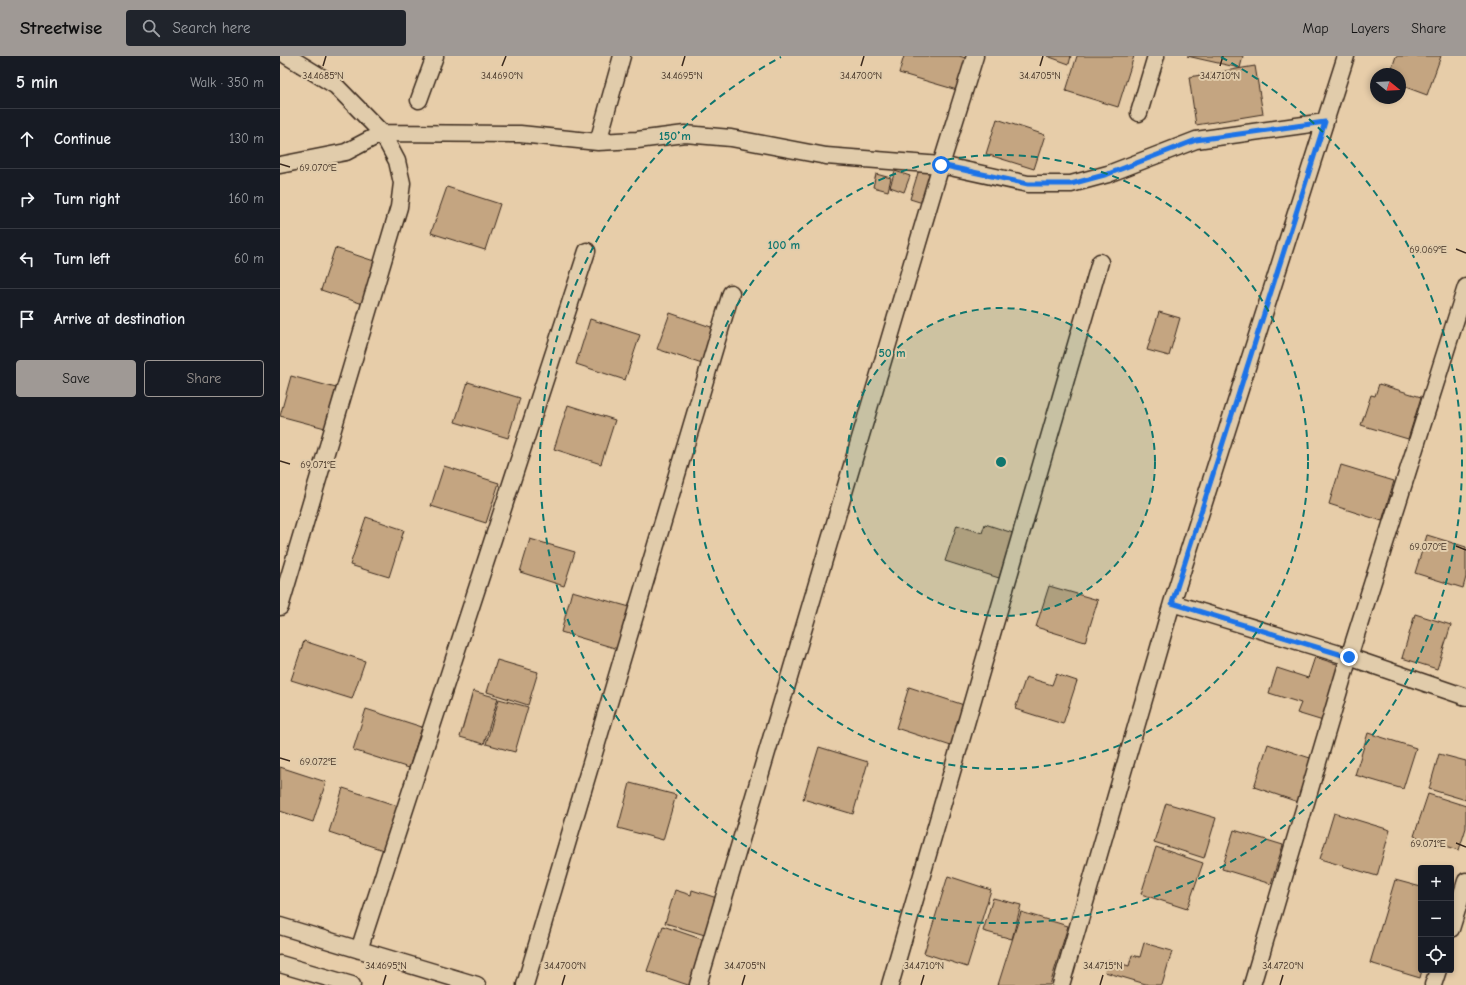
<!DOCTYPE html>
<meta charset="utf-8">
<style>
:root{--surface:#171b24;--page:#20242c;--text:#f1f3f6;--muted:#9ea1a6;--line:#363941;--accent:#9f9995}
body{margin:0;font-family:"Comic Neue",sans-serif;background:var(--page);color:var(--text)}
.controls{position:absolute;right:12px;bottom:12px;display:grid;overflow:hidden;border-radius:4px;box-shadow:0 2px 6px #0003}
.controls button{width:36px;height:36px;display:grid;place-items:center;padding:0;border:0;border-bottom:1px solid var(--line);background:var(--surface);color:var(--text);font:20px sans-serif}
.compass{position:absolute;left:1090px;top:12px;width:36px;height:36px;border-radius:50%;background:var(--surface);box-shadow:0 2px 6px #0003;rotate:108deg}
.stop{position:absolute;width:12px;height:12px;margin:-9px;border:3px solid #1a73e8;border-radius:50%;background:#fff}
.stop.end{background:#1a73e8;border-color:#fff;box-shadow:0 1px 4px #0008}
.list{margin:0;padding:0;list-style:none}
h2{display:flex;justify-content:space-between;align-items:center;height:52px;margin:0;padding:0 16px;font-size:17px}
h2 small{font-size:13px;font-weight:400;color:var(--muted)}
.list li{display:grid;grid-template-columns:26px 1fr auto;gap:12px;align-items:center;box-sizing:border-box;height:60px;padding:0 16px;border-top:1px solid var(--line)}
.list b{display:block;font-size:15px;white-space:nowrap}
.list em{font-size:13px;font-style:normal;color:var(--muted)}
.actions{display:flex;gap:8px;padding:12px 16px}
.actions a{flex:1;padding:9px 0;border:1px solid var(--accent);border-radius:4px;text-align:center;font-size:14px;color:var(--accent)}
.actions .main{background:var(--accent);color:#111}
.icon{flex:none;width:22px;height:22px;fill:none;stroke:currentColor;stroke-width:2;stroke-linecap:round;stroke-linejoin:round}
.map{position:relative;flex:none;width:1186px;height:929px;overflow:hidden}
header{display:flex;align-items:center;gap:24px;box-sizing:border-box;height:56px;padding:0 20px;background:var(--accent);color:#111}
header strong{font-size:19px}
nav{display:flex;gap:22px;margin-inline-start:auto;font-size:14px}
.search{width:280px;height:36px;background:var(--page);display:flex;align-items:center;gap:10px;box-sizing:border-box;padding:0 14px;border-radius:4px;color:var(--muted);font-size:15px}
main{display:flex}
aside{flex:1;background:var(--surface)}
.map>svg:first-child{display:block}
.building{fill:#c4a581;stroke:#3b2a1e}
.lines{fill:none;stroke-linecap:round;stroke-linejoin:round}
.street-casing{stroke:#3b2a1e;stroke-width:19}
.street{stroke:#e1ccab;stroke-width:16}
.route{stroke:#1a73e8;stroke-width:5}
.ticks{fill:none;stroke:#3b2a1e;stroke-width:1.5}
.ring{fill:none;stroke:#0f766e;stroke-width:2;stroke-dasharray:7 5}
.ticks-label{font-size:10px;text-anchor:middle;fill:#3b2a1e;stroke:#e1ccab;stroke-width:4;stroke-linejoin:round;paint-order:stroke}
.centre{fill:#0f766e;stroke:#e1ccab;stroke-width:2}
.ring-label{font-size:12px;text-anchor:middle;font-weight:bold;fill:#0f766e;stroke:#e1ccab;stroke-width:4;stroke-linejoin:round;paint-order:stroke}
</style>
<header>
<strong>Streetwise</strong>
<div class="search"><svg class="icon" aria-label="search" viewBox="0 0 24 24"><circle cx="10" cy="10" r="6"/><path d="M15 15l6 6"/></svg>Search here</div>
<nav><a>Map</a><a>Layers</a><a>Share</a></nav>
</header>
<main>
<aside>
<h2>5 min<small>Walk · 350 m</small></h2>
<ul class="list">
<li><svg class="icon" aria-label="ahead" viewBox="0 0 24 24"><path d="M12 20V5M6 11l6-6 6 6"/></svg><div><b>Continue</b></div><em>130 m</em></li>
<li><svg class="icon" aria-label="right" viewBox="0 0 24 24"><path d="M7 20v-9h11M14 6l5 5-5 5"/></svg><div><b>Turn right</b></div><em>160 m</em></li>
<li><svg class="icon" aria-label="left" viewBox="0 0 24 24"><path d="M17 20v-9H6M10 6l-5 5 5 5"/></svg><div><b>Turn left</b></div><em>60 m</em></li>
<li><svg class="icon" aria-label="arrive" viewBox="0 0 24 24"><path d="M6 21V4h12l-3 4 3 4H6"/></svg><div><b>Arrive at destination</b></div></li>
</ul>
<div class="actions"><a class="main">Save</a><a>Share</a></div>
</aside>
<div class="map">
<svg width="1186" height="929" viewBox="0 0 1186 929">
<rect width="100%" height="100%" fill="#e7cda9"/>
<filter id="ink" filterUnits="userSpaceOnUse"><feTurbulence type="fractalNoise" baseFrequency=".025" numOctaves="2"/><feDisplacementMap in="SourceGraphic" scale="8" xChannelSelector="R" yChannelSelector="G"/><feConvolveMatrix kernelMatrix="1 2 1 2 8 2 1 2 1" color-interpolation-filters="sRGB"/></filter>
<g filter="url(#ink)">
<path class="building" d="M624 0H679L686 2 677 34 619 17Z
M767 0H791L789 8Z
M797 0H854L838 51 786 35Z
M907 0H963L960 12Z
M1116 0H1161L1147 39 1120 29V18H1110Z
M975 10 983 58 916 69 909 21Z
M717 63 765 79 754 113 706 98Z
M640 110 656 114 646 148 630 143Z
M615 115 630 120 624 136 610 131Z
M596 118 611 122 608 135 593 131Z
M167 131 220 148 205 194 151 177Z
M55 192 97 206 83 248 41 234Z
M879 256 900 262 889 300 867 294Z
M390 257 434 272 422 308 377 293Z
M310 263 360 279 345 324 296 308Z
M11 320 56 332 45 372 0 360Z
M188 326 240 342 228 382 175 366Z
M1099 328 1141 341 1128 383 1081 369 1091 339 1095 340Z
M288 349 335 364 321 408 274 393Z
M1061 409 1114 425 1102 465 1049 448Z
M164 410 219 427 206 467 151 450Z
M86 461 124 474 109 521 70 509Z
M705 468 733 477 719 522 665 505 677 469 702 477Z
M1147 479 1186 491V521L1183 532 1135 517Z
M250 483 295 496 284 530 240 516Z
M769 530 818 544 805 586 756 571Z
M292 535 350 551 338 593 281 576Z
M1135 558 1171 569 1157 613 1122 602Z
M24 585 85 605 72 643 11 624Z
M1035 601 1060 609 1043 665 1017 657 1021 647 989 637 997 612 1028 622Z
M217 604 258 616 248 649 207 636Z
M776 618 797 625 783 668 735 653 746 621 772 629Z
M629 631 684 649 671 690 616 672Z
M193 635 218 642 204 688 180 681Z
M219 643 248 651 235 696 206 688Z
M86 653 142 671 129 712 73 694Z
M1088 677 1136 692 1123 733 1075 719Z
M988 688 1033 703 1018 746 974 731Z
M539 691 588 706 573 758 523 743Z
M1159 698 1186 705V744L1149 733Z
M0 711 46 726 33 766 0 755Z
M350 727 396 739 383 784 338 772Z
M63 732 121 751 106 795 49 776Z
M1148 738 1186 750V772L1179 794 1134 780Z
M886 747 936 762 924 802 874 786Z
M1054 757 1110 774 1097 820 1040 803Z
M954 774 1003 789 991 828 942 813Z
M876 791 923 807 907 853 861 838Z
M668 820 711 834 687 911 644 897Z
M1115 824 1141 831 1142 914 1140 922 1090 907Z
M395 834 411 839 412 834 440 843 428 880 385 867Z
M713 842 741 849 732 883 703 875Z
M741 856 788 870 770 929H718Z
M383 870 427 885 412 929H408L367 915Z
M864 887 892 895 882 929H869L825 916 828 904 849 910 852 899 860 901Z"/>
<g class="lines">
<defs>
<path id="street" d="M139 44 155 0
M859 57 876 0
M318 86 342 0
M0 109 66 96 102 77 240 78 318 86 357 84 405 78 451 82 546 100 661 109 748 128H791L828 118 916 84 1045 66
M892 547 1069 601 1186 641
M0 551 119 151 122 127 117 105 102 77 56 30 7 0
M0 870 197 929
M1171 873 1186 825
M79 894 307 195
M0 908 72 929
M245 929 451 237
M418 929 661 109 695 0
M610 929 820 206
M781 929 892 547 1066 0
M972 929 1069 601 1186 231
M1153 929 1158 914"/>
</defs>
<use href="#street" class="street-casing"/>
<use href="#street" class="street"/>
</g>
</g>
<g class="lines" filter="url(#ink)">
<path class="route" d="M661 109 748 128H791L828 118 916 84 1045 66 892 547 1069 601"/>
</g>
<path class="ticks" d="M43 10 46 0M222 10 226 0M402 10 405 0M581 10 584 0M760 10 763 0M940 10 943 0M0 108 10 111M1176 193 1186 197M0 405 10 408M1176 490 1186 494M0 702 10 705M1176 787 1186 791M103 929 106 919M282 929 285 919M462 929 465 919M641 929 644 919M820 929 823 919M1000 929 1003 919"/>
<circle cx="721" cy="406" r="154" fill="#0f766e" fill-opacity=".12"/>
<g class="ring">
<circle cx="721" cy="406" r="154"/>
<circle cx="721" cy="406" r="307"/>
<path d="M941 1A461 461 0 1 1 501 1"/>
</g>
<g class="ticks-label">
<text x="43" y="23">34.4685°N</text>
<text x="222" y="23">34.4690°N</text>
<text x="402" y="23">34.4695°N</text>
<text x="581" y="23">34.4700°N</text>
<text x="760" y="23">34.4705°N</text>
<text x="940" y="23">34.4710°N</text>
<text x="38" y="115">69.070°E</text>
<text x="1148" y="197">69.069°E</text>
<text x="38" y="412">69.071°E</text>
<text x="1148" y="494">69.070°E</text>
<text x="38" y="709">69.072°E</text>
<text x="1148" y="791">69.071°E</text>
<text x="106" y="913">34.4695°N</text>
<text x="285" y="913">34.4700°N</text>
<text x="465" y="913">34.4705°N</text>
<text x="644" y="913">34.4710°N</text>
<text x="823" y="913">34.4715°N</text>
<text x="1003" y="913">34.4720°N</text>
</g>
<circle cx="721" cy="406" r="6" class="centre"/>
<g class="ring-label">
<text x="395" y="84">150 m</text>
<text x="504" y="193">100 m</text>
<text x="612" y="301">50 m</text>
</g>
</svg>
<div class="controls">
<button>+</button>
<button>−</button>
<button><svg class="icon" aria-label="locate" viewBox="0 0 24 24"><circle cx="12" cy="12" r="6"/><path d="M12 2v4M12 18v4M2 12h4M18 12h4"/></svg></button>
</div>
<svg class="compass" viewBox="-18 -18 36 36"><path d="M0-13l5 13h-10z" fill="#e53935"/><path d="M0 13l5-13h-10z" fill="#9ea1a6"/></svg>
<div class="stop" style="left:661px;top:109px"></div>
<div class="stop end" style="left:1069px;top:601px"></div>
</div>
</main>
